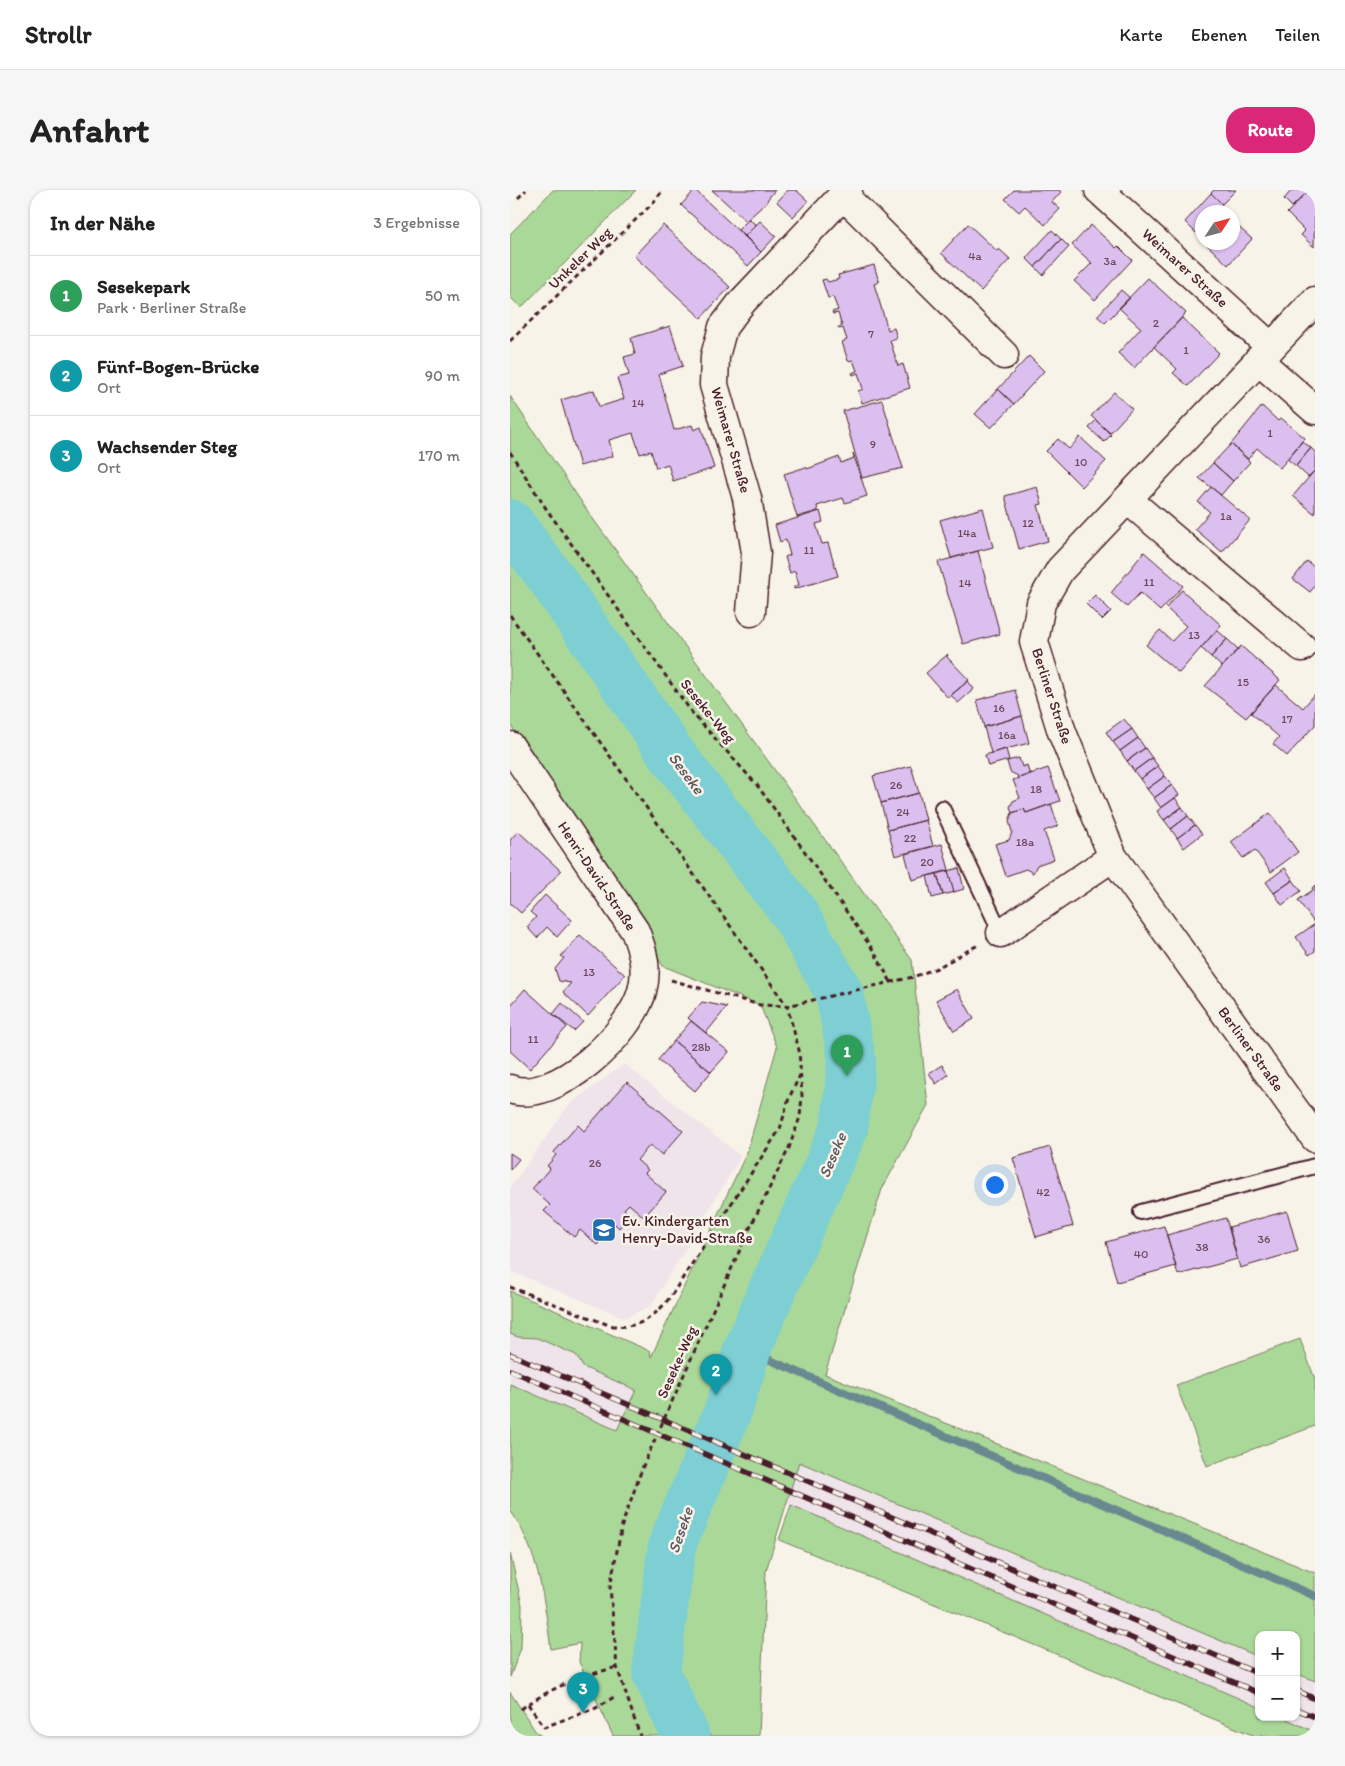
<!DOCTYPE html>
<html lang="de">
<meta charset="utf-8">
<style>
:root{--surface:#fff;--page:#f6f6f6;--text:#222;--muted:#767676;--line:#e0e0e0;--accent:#db2777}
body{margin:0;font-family:Itim,sans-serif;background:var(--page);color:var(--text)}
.controls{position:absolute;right:15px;bottom:15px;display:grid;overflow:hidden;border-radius:10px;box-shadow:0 1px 4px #0004}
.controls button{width:45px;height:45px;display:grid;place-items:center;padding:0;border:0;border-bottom:1px solid var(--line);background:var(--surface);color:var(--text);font:25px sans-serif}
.compass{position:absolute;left:685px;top:15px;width:45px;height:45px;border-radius:50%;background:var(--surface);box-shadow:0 1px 4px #0004;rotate:54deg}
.you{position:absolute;left:484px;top:994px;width:18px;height:18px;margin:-12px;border:4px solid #fff;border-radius:50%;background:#1a73e8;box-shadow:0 0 0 8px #1a73e833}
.badge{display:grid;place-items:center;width:32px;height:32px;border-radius:50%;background:var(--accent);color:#fff;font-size:16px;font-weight:700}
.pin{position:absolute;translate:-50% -41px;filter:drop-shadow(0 1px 2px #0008)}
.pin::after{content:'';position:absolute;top:26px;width:18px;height:15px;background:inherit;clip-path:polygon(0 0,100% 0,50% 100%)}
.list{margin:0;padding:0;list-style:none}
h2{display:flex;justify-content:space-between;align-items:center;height:65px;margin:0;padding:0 20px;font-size:21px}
h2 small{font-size:16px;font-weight:400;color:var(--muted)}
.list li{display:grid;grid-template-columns:32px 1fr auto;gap:15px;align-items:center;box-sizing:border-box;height:80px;padding:0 20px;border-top:1px solid var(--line)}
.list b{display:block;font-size:19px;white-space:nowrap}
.list p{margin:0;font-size:16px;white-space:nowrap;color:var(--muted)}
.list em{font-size:16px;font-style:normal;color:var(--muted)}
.map{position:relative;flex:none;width:805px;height:1546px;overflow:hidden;border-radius:20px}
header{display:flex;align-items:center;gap:30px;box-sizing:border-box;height:70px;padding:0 25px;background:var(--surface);border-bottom:1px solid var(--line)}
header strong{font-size:24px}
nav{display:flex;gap:28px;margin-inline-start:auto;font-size:18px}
.intro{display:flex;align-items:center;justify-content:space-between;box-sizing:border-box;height:120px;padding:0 30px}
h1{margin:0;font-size:35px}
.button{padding:12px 22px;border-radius:20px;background:var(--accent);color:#fff;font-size:18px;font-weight:700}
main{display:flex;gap:30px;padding:0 30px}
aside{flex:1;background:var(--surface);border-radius:20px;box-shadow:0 1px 4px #0004}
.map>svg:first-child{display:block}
.built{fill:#efe4ea}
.green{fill:#aad898;stroke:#7a7c62}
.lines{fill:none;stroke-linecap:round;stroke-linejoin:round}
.stream{stroke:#698990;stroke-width:8}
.river{stroke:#7dcfd4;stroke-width:48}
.building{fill:#dbc0ef;stroke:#4a1f2b}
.service-casing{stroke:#4a1f2b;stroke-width:18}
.minor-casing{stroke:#4a1f2b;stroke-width:31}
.path{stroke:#4a1f2b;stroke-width:3;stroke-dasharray:5 4;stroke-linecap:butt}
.service{stroke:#f7f3e8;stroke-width:14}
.minor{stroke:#f7f3e8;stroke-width:28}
.rail-casing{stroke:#4a1f2b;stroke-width:5.5}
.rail{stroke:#f7f3e8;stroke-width:4;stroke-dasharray:11;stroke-linecap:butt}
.labels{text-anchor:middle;stroke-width:5;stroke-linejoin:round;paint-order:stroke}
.number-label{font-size:12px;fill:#6e475c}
.street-label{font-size:15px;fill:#4a1f2b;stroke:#f7f3e8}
.poi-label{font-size:15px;fill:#4a1f2b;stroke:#f7f3e8;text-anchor:start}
.water-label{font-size:16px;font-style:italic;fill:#59545e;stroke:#f7f3e8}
</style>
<header>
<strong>Strollr</strong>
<nav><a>Karte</a><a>Ebenen</a><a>Teilen</a></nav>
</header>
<div class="intro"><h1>Anfahrt</h1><a class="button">Route</a></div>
<main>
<aside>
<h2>In der Nähe<small>3 Ergebnisse</small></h2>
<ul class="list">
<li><span class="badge" style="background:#2e9e5b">1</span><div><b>Sesekepark</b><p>Park · Berliner Straße</p></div><em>50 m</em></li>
<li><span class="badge" style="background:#0f9aa8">2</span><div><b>Fünf-Bogen-Brücke</b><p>Ort</p></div><em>90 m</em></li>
<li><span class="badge" style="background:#0f9aa8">3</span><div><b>Wachsender Steg</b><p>Ort</p></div><em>170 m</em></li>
</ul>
</aside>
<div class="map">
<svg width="805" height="1546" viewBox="0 0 805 1546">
<rect width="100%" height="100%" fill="#f7f3e8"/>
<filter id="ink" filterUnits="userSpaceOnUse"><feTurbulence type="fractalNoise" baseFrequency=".02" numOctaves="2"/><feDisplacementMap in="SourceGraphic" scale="10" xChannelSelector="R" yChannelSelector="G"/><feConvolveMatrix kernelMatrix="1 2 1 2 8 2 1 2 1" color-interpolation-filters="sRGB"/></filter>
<g filter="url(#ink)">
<path class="built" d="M114 874 231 966 141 1116 115 1128 0 1081V998L59 915Z
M0 1144 8 1147 27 1148 66 1165 73 1177 141 1206 123 1247 0 1194Z
M278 1267 749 1467V1517L281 1315 260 1308Z
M786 1483 805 1491V1542L772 1527H786Z"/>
<path class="green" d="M43 0H126L11 118 0 107V44Z
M0 206 81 326 402 770 418 915 372 999 315 1184 805 1383V1491L786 1483V1445H749V1467L289 1272 256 1381 249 1546H103L69 1472 70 1453 41 1459C34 1410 29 1361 0 1320V1194L107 1240 126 1200 73 1177 66 1165 27 1148 8 1147 0 1144V1101L140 1161 141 1167 237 962 267 857 250 815 153 776 0 534Z
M790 1149 805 1189V1236L697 1276 666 1195Z
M281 1315 749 1517V1527H772L805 1542V1546H745L269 1350Z
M0 1363 12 1415 11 1458 0 1487Z
M0 1502 26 1542 31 1546H0Z"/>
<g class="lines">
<path class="stream" d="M237 1160 805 1406"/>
<path class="river" d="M0 333 41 388 163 566 284 723 329 802 342 869 334 939 264 1096 237 1160 218 1221 162 1355 146 1483 176 1546"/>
</g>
<path class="building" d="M185 0 251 62 238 76 171 15Z
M202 0H265L257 10 258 11 236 31Z
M278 0H286L298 11 283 27 267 12Z
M504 0H549L551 2 542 12 550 19 535 35 515 16 509 22 495 9Z
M704 0H726L712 14 701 3Z
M782 0H799L782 17 774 9Z
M799 0H805L804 57 791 45 795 41 777 23Z
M701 3 712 14 705 22H692V36L686 43 675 32Z
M239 29 246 35 235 46 228 40Z
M250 31 266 46 251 62 235 46Z
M722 31 742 49 718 75 694 52H722Z
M458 34 487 61 489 59 500 69 471 101 431 63Z
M153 35 220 97 191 128 124 66Z
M581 35 606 58 608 56 622 70 585 110 564 91 582 73 562 55Z
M542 40 551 49 525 77 516 68Z
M551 49 559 57 533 85 525 77Z
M364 75 369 92 364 94 378 140 384 138 387 148 380 150 388 176 393 174 400 198 352 213 348 201 353 199 348 183 343 185 342 183 347 181 343 170 338 171 332 152 337 150 333 138 329 139 328 137 332 136 328 123 323 124 322 122 328 120 323 107 318 108 312 90 316 89 318 92 329 89 328 85Z
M638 88 676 123 624 178 608 163 631 138 609 118Z
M611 100 620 108 595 133 587 126Z
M672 128 709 163 678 196 663 183 667 179 644 157Z
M160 136 173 176 149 184 164 240 182 235 184 240 191 237 204 278 163 291 158 274 146 278 141 261 130 264 123 243 99 250 103 266 70 276 51 210 84 200 89 217 114 209 107 188 119 185 114 167 125 164 121 148Z
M519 166 534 181 504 214 488 199Z
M488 199 504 214 481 238 465 224Z
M604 202 622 219 600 243 581 226Z
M372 210 393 278 352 288 333 221Z
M752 216 768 231 771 228 795 248 770 278 747 258 738 269 721 254Z
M586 230 601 245 594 252 579 238Z
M570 247 596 271 572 297 536 261 548 249 559 259Z
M792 251 801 258 786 276 777 269Z
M721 254 740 272 723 291 703 273Z
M801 258 805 262V280L798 287 786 276Z
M343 263 357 306 335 313 333 308 307 316 308 321 287 327 274 284 296 277 297 279 329 267 331 273 344 268Z
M703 273 723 291 711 305 689 288Z
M805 280V324L783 306Z
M527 297 532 314 528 315 538 351 509 359 495 306Z
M701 297 740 330 712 362 685 339 700 322 688 312Z
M473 318 483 357 441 368 430 330Z
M310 321 313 332 306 334 312 354 318 353 328 386 284 399V397L289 395 285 381 280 383 275 367 280 365 276 350 270 352 265 335Z
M468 361 490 444 453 454 428 372Z
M634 362 673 396 650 421 630 403 617 417 601 403Z
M797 371 805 378V396L800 402 783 389Z
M672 400 711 435 669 483 636 455 650 440 662 451 676 436 656 418Z
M585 405 601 421 592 430 576 414Z
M707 440 717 449 701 467 691 458Z
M717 449 728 459 712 477 701 467Z
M731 456 770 490 736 528 695 496Z
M438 464 437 467 459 490 438 508 416 483Z
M458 491 464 499 448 513 441 505Z
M766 495 793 518 805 504V535L777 566 763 554 769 547 741 523Z
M505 500 512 526 474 537 467 510Z
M512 526 519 553 481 563 474 537Z
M614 529 622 539 603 552 596 542Z
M622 539 628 548 610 561 603 552Z
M628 548 635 558 617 571 610 561Z
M635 558 642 568 624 581 617 571Z
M496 559 499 570 478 576 475 565Z
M509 568 512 577 517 575 519 583H522L507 589 508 586 500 582 497 571Z
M642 568 648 576 630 589 624 581Z
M401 576 409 603 371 613 363 586Z
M648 576 655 586 637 599 630 589Z
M538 578 550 611 516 623 514 619 502 623 500 617 503 611 510 608 503 590Z
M655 586 662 595 644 608 637 599Z
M662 595 669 605 651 618 644 608Z
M409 603 416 630 378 640 371 613Z
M665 608 672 617 654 630 647 621Z
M541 614 548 636 534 641 544 669 527 675 523 683 516 679 496 686 485 654 499 650 502 642 499 631 502 623 514 619 516 623Z
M672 617 678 626 661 639 654 630Z
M760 623 788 662 761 682 745 660 733 668 721 652Z
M678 626 685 635 667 648 661 639Z
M416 630 423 656 385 666 378 640Z
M685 635 692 644 674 658 667 648Z
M8 641 51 681 11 723 0 713V650Z
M432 654 439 680 402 690 395 664Z
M449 678 454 699 444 702 438 681Z
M775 678 783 690 764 703 756 692Z
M438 681 444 702 433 705 427 684Z
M427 684 433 705 422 708 417 686Z
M783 690 791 701 772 715 764 703Z
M805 695V761L799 765 786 747 805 734 788 710 803 700 802 698Z
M35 705 62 730 47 747 37 737 27 748 17 737 26 727 20 722Z
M70 745 115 785 78 826 53 802 61 793 49 791 45 779 54 768 51 766Z
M15 799 57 837 20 879 0 861V816Z
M447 799 464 829 444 841 426 810Z
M192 812 217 817 196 843 178 828Z
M52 813 73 832 64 841 43 824Z
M181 831 219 862 201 882 164 851Z
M164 851 201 882 185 901 148 870Z
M432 875 438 885 426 894 419 883Z
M117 892 173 941 152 965 140 955 127 970 138 980 135 983 156 1002 134 1027 119 1014 114 1019 120 1025 109 1038 105 1034 87 1055 70 1040 64 1047 34 1021 40 1015 22 999 40 978 37 976 46 965 44 962 68 935 74 941Z
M540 957 563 1036 526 1047 503 968Z
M0 963 9 969 0 980Z
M777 1021 788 1061 730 1078 719 1037Z
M716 1028 727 1069 668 1085 657 1045Z
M654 1036 666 1076 607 1092 596 1052Z"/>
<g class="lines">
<defs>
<path id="service" d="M432 618 491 743
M631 1022 805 976"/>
<path id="minor" d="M589 0 761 157
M333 5 494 165
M805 111 550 380 531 413 524 452 552 542 603 667 805 948
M748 170 805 220
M618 310 792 457
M241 422 246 363 237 308 204 195 205 166 213 137 232 112 338 0
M0 556 125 741C133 761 138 780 132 801 122 842 45 916 0 899
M491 743 603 667"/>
</defs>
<use href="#service" class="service-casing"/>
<use href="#minor" class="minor-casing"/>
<path class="path" d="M8 8 16 0
M0 151 143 13 153 0
M0 262 37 320 183 524 247 595 298 666 363 760 381 792
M0 425 277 816 289 860 292 906 290 927 279 958 237 1044 133 1276 112 1335 100 1397 107 1477 130 1546
M161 790 250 815 277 816 403 787 427 778 468 755
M0 1097 99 1135C127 1141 145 1127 161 1106L270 939 279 908 290 885
M18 1514 34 1537 86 1518 104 1507
M11 1519C44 1496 69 1487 107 1477"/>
<use href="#service" class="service"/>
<use href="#minor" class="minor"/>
<defs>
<path id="rail" d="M0 1164 749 1484
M0 1180 749 1503
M786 1500 805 1509
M786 1519 805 1527"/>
</defs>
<use href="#rail" class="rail-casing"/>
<use href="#rail" class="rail"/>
</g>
</g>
<defs>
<symbol id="school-square" viewBox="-11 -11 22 22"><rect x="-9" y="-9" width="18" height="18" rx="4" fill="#1f6fb2" stroke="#f7f3e8"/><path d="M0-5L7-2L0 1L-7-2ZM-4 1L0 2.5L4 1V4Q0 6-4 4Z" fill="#fff"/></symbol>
</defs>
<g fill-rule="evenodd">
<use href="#school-square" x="80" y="1026" width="28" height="28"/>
</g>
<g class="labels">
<g class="number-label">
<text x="465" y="70">4a</text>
<text x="600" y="75">3a</text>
<text x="646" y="137">2</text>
<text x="361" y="148">7</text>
<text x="676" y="164">1</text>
<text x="128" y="217">14</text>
<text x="760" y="247">1</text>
<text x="363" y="258">9</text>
<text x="571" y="276">10</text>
<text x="716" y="330">1a</text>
<text x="518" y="337">12</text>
<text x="457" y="347">14a</text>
<text x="299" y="364">11</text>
<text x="639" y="396">11</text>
<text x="455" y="397">14</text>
<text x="684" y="449">13</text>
<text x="733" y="496">15</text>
<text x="489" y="522">16</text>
<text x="777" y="533">17</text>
<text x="497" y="549">16a</text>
<text x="386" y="599">26</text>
<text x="526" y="603">18</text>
<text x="393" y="626">24</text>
<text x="400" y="652">22</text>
<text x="515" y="656">18a</text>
<text x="417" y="676">20</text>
<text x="79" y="786">13</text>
<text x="23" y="853">11</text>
<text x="191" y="861">28b</text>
<text x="85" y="977">26</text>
<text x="533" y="1006">42</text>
<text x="754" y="1053">36</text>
<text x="692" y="1061">38</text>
<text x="631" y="1068">40</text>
</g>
<g class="street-label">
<text transform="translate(70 68) rotate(-44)" y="5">Unkeler Weg</text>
<text transform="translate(675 78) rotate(42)" y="5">Weimarer Straße</text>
<text transform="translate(221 250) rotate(74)" y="5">Weimarer Straße</text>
<text transform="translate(542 506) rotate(72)" y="5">Berliner Straße</text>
<text transform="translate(198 521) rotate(51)" y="5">Seseke-Weg</text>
<text transform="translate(87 686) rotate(56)" y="5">Henri-David-Straße</text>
<text transform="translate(741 859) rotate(54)" y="5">Berliner Straße</text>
<text transform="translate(167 1172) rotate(-66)" y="5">Seseke-Weg</text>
</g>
<g class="poi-label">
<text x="112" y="1036">Ev. Kindergarten<tspan x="112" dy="17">Henry-David-Straße</tspan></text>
</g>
<g class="water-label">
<text transform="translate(177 583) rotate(53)" y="6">Seseke</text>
<text transform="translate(322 965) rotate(-67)" y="6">Seseke</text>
<text transform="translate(170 1340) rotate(-71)" y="6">Seseke</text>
</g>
</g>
</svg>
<div class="controls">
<button>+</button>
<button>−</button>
</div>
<svg class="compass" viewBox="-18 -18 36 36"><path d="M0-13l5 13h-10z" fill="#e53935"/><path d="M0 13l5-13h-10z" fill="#767676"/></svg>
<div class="you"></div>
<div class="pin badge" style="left:337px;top:886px;background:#2e9e5b">1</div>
<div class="pin badge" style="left:206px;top:1205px;background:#0f9aa8">2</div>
<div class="pin badge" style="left:73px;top:1523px;background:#0f9aa8">3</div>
</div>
</main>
